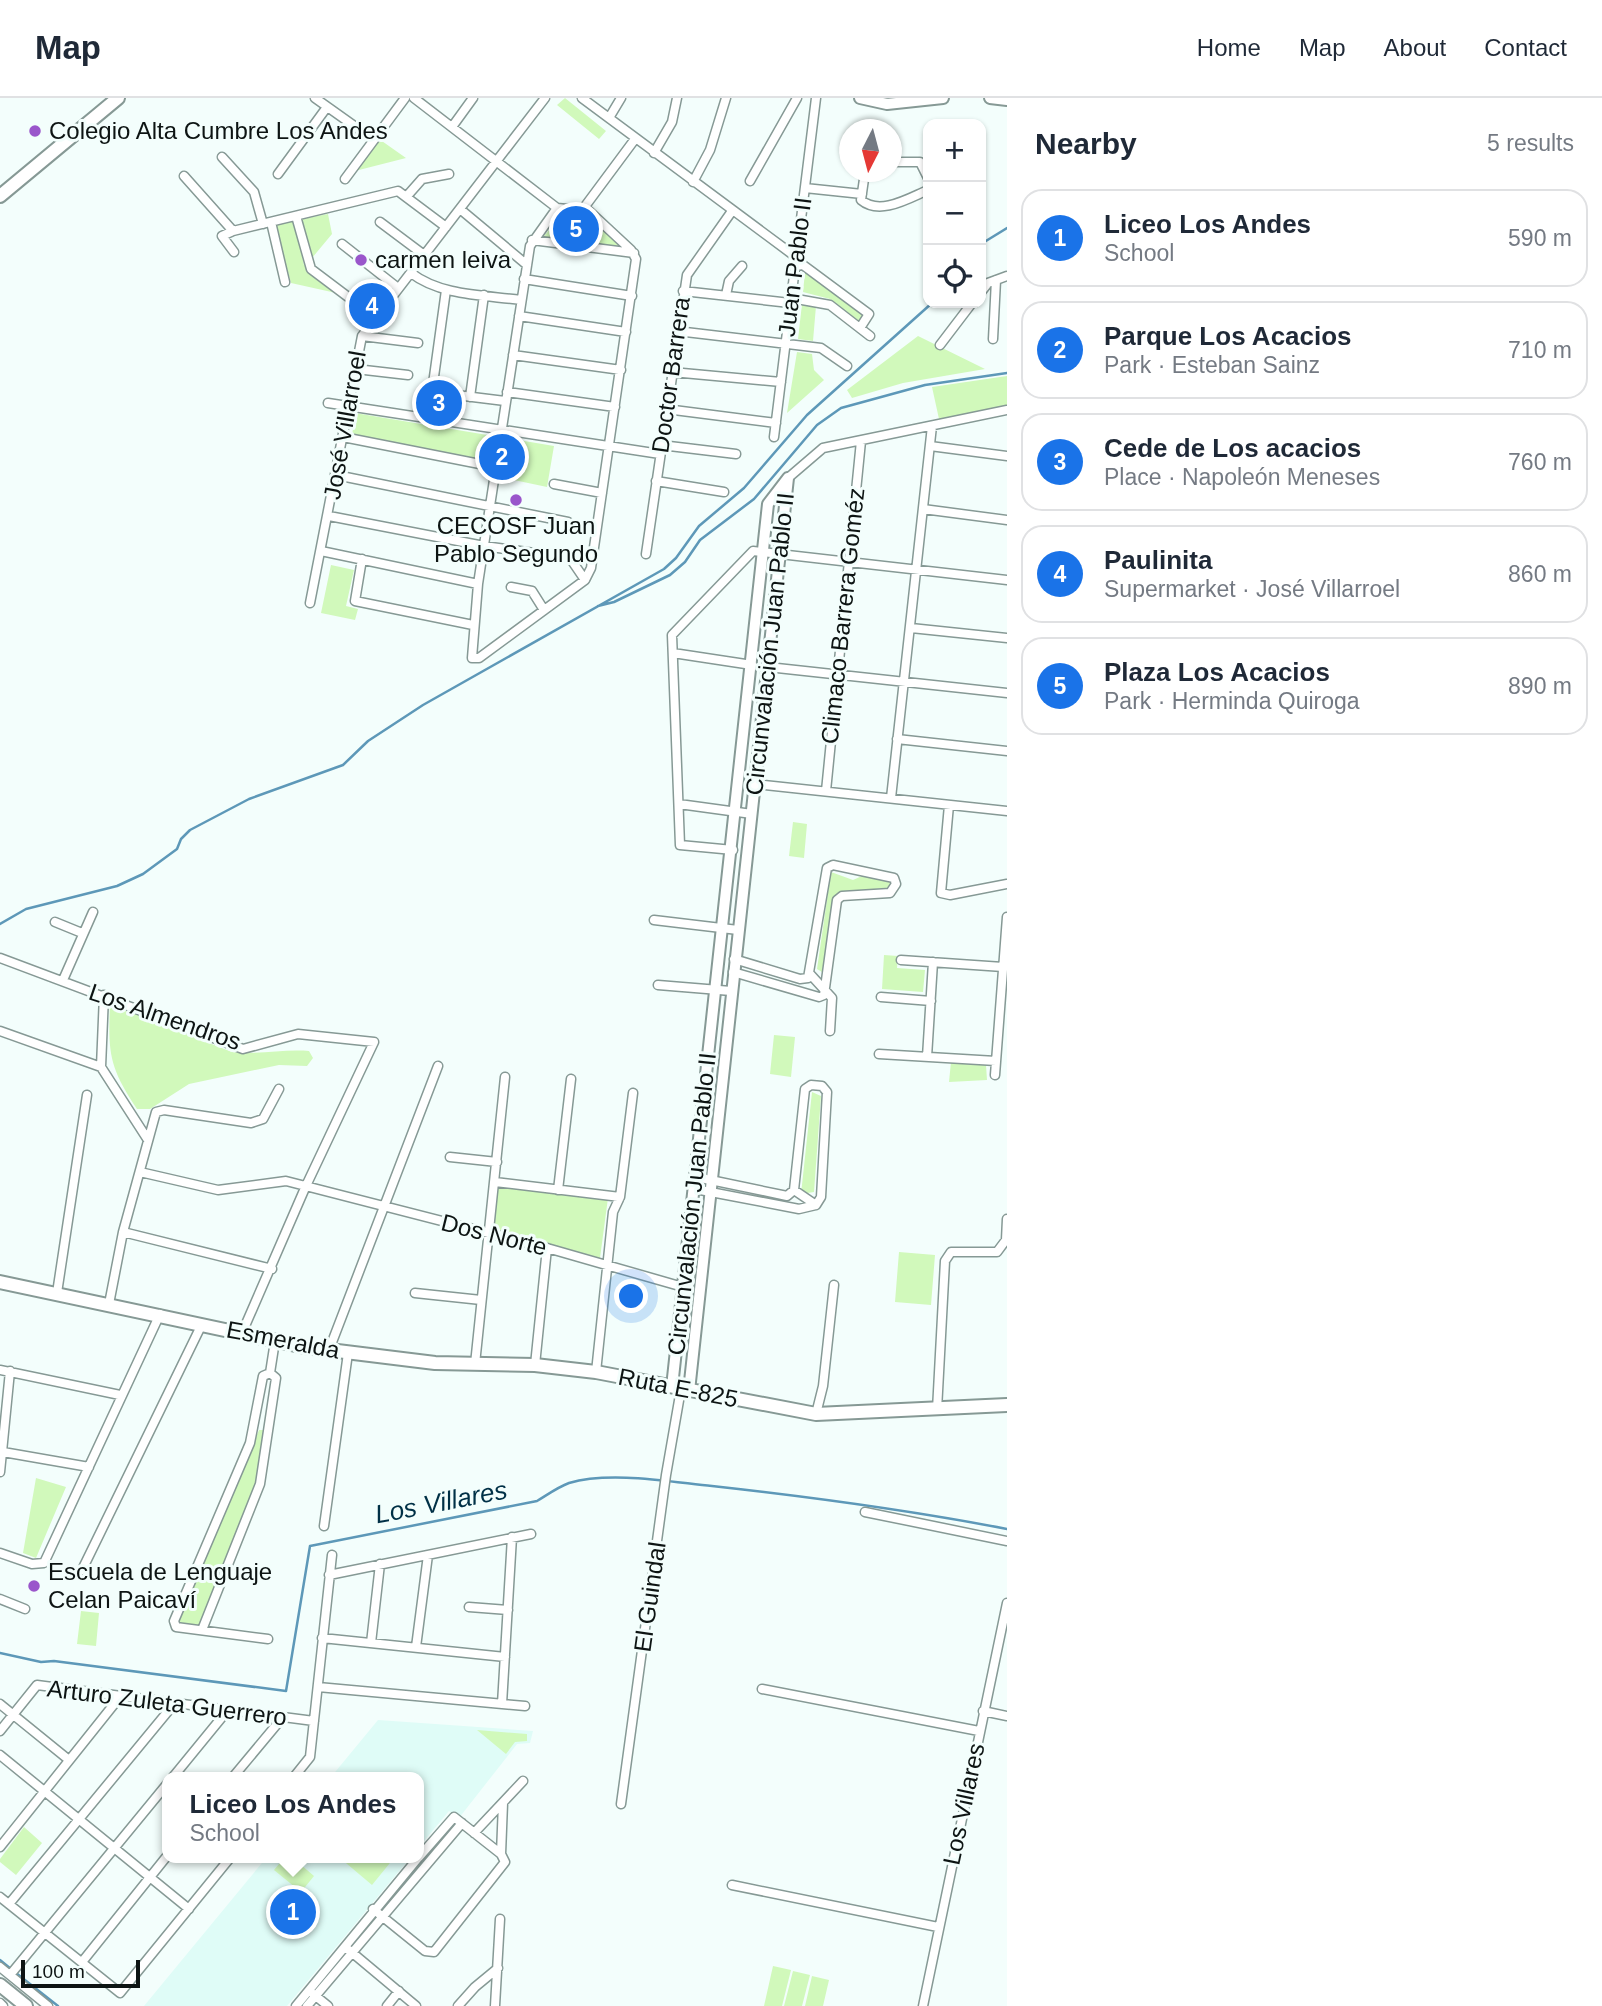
<!DOCTYPE html>
<meta charset="utf-8">
<style>
:root{--surface:#fff;--page:#f2f2f3;--text:#1f2937;--muted:#747a83;--line:#e0e1e3;--accent:#1a73e8}
body{margin:0;font-family:Helvetica,sans-serif;background:var(--page);color:var(--text)}
.controls{position:absolute;right:21px;top:21px;display:grid;overflow:hidden;border-radius:14px;box-shadow:0 2px 5px #0004}
.controls button{width:63px;height:63px;display:grid;place-items:center;padding:0;border:0;border-bottom:2px solid var(--line);background:var(--surface);color:var(--text);font:35px sans-serif}
.compass{position:absolute;left:839px;top:21px;width:63px;height:63px;border-radius:50%;background:var(--surface);box-shadow:0 2px 5px #0004;rotate:186deg}
.scale{position:absolute;left:21px;bottom:18px;width:119px;box-sizing:border-box;padding-left:7px;border:4px solid #0d1413;border-top:0;font-size:19px;line-height:24px;white-space:nowrap;color:#0d1413;-webkit-text-stroke:5px #f3fefc;paint-order:stroke}
.you{position:absolute;left:632px;top:1199px;width:24px;height:24px;margin:-18px;border:5px solid #fff;border-radius:50%;background:#1a73e8;box-shadow:0 0 0 10px #1a73e833}
.badge{display:grid;place-items:center;width:46px;height:46px;border-radius:50%;background:var(--accent);color:#fff;font-size:23px;font-weight:700}
.pin{position:absolute;translate:-50% -50%;border:4px solid #fff;box-shadow:0 2px 7px #0006}
.popup{position:absolute;left:162px;top:1674px;width:262px;height:91px;box-sizing:border-box;display:grid;place-content:center;border-radius:14px;background:var(--surface);filter:drop-shadow(0 2px 5px #0005);font-size:23px;white-space:nowrap;color:var(--muted)}
.popup b{font-size:26px;color:var(--text)}
.popup::after{content:'';position:absolute;left:50%;top:100%;margin-left:-14px;border:14px solid transparent;border-top-color:var(--surface)}
.list{margin:0;padding:0;list-style:none}
h2{display:flex;justify-content:space-between;align-items:center;height:91px;margin:0;padding:0 28px;font-size:30px}
h2 small{font-size:23px;font-weight:400;color:var(--muted)}
.list li{display:grid;grid-template-columns:46px 1fr auto;gap:21px;align-items:center;box-sizing:border-box;height:98px;margin:0 14px 14px;padding:0 14px;border:2px solid var(--line);border-radius:21px}
.list b{display:block;font-size:26px;white-space:nowrap}
.list p{margin:0;font-size:23px;white-space:nowrap;color:var(--muted)}
.list em{font-size:23px;font-style:normal;color:var(--muted)}
.icon{flex:none;width:38px;height:38px;fill:none;stroke:currentColor;stroke-width:2;stroke-linecap:round;stroke-linejoin:round}
.map{position:relative;flex:none;width:1007px;height:1908px;overflow:hidden}
header{display:flex;align-items:center;gap:42px;box-sizing:border-box;height:98px;padding:0 35px;background:var(--surface);border-bottom:2px solid var(--line)}
header strong{font-size:33px}
nav{display:flex;gap:38px;margin-inline-start:auto;font-size:24px}
main{display:flex}
aside{flex:1;background:var(--surface)}
.map>svg:first-child{display:block}
.built{fill:#dffcf7}
.green{fill:#d1f9bb}
.lines{fill:none;stroke-linecap:round;stroke-linejoin:round}
.stream{stroke:#5d98b8;stroke-width:2.5}
.minor-casing{stroke:#869995;stroke-width:11}
.tertiary-casing{stroke:#869995;stroke-width:14}
.secondary-casing{stroke:#869995;stroke-width:16}
.primary-casing{stroke:#869995;stroke-width:16}
.minor{stroke:#fff;stroke-width:8}
.tertiary{stroke:#fff;stroke-width:10}
.secondary{stroke:#fff;stroke-width:12}
.primary{stroke:#fff;stroke-width:12}
.poi-dot{fill:#9a56cb;stroke:#f3fefc;stroke-width:2.5}
.labels{text-anchor:middle;stroke-width:6;stroke-linejoin:round;paint-order:stroke}
.poi-label{font-size:24px;fill:#0d1413;stroke:#f3fefc;text-anchor:start}
.street-label{font-size:24px;fill:#0d1413;stroke:#f3fefc}
.water-label{font-size:26px;font-style:italic;fill:#003046;stroke:#f3fefc}
</style>
<header>
<strong>Map</strong>
<nav><a>Home</a><a>Map</a><a>About</a><a>Contact</a></nav>
</header>
<main>
<div class="map">
<svg width="1007" height="1908" viewBox="0 0 1007 1908">
<rect width="100%" height="100%" fill="#f3fefc"/>
<path class="built" d="M378 1622 533 1633 530 1645 517 1646 459 1720 449 1713 419 1749V1679H331Z
M266 1760H410L287 1908H144Z"/>
<path class="green" d="M565 0 606 33 599 41 557 7Z
M379 41 406 60 355 73Z
M582 113 585 115 624 152 543 139 563 116Z
M328 116 332 136 312 160 302 121Z
M294 122 304 167 336 195 291 185 275 127Z
M805 174 864 216 859 223 830 201 803 194Z
M802 206 816 208 813 243 798 241Z
M918 238 985 271 903 285 852 300 847 292Z
M797 254 812 256 814 272 824 282 787 315Z
M1007 278V308L939 321 932 289Z
M355 315 554 348 547 389 505 380 504 370 352 338Z
M331 467 354 472 346 508 358 511 355 522 321 515Z
M793 724 807 726 804 760 789 758Z
M831 774 853 782 862 778 890 783 892 786 888 790 840 794 834 799 822 874 817 871Z
M884 857 898 858 897 870 925 872 923 894 882 891Z
M110 906 232 954C258 957 283 951 309 953L313 960 307 968 279 967 189 986 150 1011H137C109 969 108 955 110 906Z
M774 937 795 939 791 979 770 976Z
M951 964 986 967 987 982 949 984Z
M812 994 821 998 814 1094 801 1096Z
M497 1085 608 1100 600 1160 492 1130Z
M899 1154 935 1157 931 1207 895 1204Z
M259 1332H267L258 1387 200 1529 181 1527 178 1524Z
M36 1380 66 1389 36 1460 23 1455Z
M81 1513 99 1515 96 1548 77 1546Z
M477 1632 527 1636V1643L515 1644 506 1656Z
M24 1729 42 1745 16 1777 0 1764V1761Z
M284 1760H293L314 1778 301 1794 274 1772Z
M340 1760H394L372 1787Z
M773 1868 791 1872 782 1908H764Z
M793 1873 810 1877 802 1908H784Z
M812 1878 829 1882 823 1908H805Z"/>
<g class="lines">
<path class="stream" d="M981 146 1007 130
M598 508 614 504 670 477 685 464 700 442 754 401 817 327 841 310 925 287 1007 275
M0 826 26 811 117 788 143 776 177 751 181 741 190 732 249 701 343 667 368 643 423 607 664 471 676 460 699 428 744 390 807 317 932 205
M0 1555 41 1564 54 1563 286 1593 310 1448 537 1403C547 1397 558 1389 569 1385 610 1373 671 1384 712 1388 811 1399 909 1412 1007 1431
M0 1862 11 1871
M16 1875 58 1908"/>
<defs>
<path id="minor" d="M315 0 374 42
M414 0 557 110 589 113 631 152 636 161 591 470 585 482 479 560H472L478 486 530 148 557 110
M582 0 796 159
M609 20 621 0
M452 29 473 0
M654 55 672 24 677 0
M222 59 254 94 263 126
M892 64H920L928 80
M865 74 861 102C880 118 909 100 928 92
M278 76 327 9
M184 78 233 133
M345 81 405 0
M750 83 797 0
M693 84 710 52 726 0
M805 90 862 96
M407 98 422 81 449 76
M460 111 527 167
M583 111 635 41
M296 118 311 171 376 220
M271 124 285 184
M380 124 424 157
M532 142 634 155
M342 146 398 190
M234 154 222 138 233 133 398 93 446 129
M795 168 803 167 869 216 860 230
M411 175C441 198 484 197 521 202
M524 181 632 198
M683 193 790 205
M981 194 988 185 1007 178
M726 197 729 183 742 168
M791 200 830 207 870 238
M519 218 626 234
M677 233 821 250 847 268
M362 238 418 245
M993 241 996 182
M940 247 972 205
M513 257 621 272
M356 271 408 277
M672 274 781 284
M432 294 505 303
M507 294 615 309
M470 299 484 197
M328 305 660 356
M666 311 776 325
M428 322 446 192
M343 339 495 369
M774 339 816 0
M661 347 736 356
M930 348 1007 358
M336 377 568 424
M788 380 823 350 1007 312
M656 383 724 394
M554 386 602 395
M923 411 1007 422
M329 418 484 448 570 460 585 482
M321 453 478 486
M646 456 687 177 732 113
M362 461 355 503 473 527
M511 489 532 493 544 512
M310 505 362 238 545 0
M911 530 1007 540
M673 555 752 567
M768 569 1007 595
M897 641 1007 653
M755 686 1007 713
M826 693 861 343
M891 700 932 328
M679 706 752 716
M949 707 941 795 950 797 1007 786
M733 752 680 747 672 537 753 453 1007 482
M654 822 738 832
M55 824 82 835
M0 860 243 951 298 936 374 944 305 1090 242 1235
M901 862 1003 869
M733 874 819 899 824 897 837 802 842 798 890 795 896 786 894 780 833 767 827 770 808 880 800 881 734 861
M810 876 832 900 830 933
M63 882 93 814
M658 887 731 893
M104 897 101 969 148 1042
M881 899 931 903
M0 933 101 969
M879 956 996 963
M927 959 933 864
M995 977 1007 819
M450 1059 497 1064
M140 1074 218 1092 286 1083 547 1150 683 1189
M495 1084 620 1099
M695 1091 799 1111 816 1107 821 1099 827 994 822 988 811 987 805 991 794 1092 787 1098 696 1079
M558 1092 571 981
M794 1092 816 1107
M123 1134 272 1171
M57 1195 87 997
M415 1195 481 1202
M109 1206 123 1134 156 1014 164 1012 251 1025 263 1021 279 991
M329 1252 438 968
M475 1266 505 979
M535 1267 547 1150
M0 1272 120 1297
M596 1274 613 1114 620 1099 633 995
M937 1312 945 1163 951 1154H997L1006 1142 1007 1121
M816 1316 823 1288 834 1187
M3 1354 89 1369
M0 1374 10 1273
M865 1414 1007 1443
M324 1428 348 1255
M0 1455 32 1466 44 1465 160 1216
M82 1472 202 1226
M329 1477 531 1436
M0 1501 25 1511
M469 1509 508 1512
M202 1532 260 1386 276 1280 270 1275
M322 1540 505 1559
M268 1541 176 1529 174 1523 250 1345 263 1278 270 1275 275 1243
M371 1545 380 1466
M416 1549 428 1457
M318 1589 525 1608
M762 1591 979 1633
M0 1606 69 1662
M502 1606 512 1439
M983 1613 1007 1618
M0 1633 37 1587 314 1623
M0 1657 189 1811
M173 1679 227 1613
M233 1679 283 1619
M294 1679 310 1659 332 1457
M621 1706 666 1377 681 1291
M474 1735 523 1683
M0 1749 119 1600
M501 1756 503 1705
M732 1787 938 1829
M0 1799 120 1895 230 1760
M9 1806 174 1606
M373 1811 425 1853 434 1854 505 1764 501 1756 454 1719 419 1759
M349 1852 416 1908
M82 1864 167 1758
M0 1869 48 1908
M10 1877 167 1686
M312 1895 328 1908
M0 1905 3 1908
M296 1908 418 1760
M307 1908 462 1725
M387 1908 399 1893
M458 1908 475 1889 498 1870
M495 1908 500 1821
M923 1908 1007 1505"/>
<path id="tertiary" d="M860 0 887 6 943 0
M990 0 1007 2
M672 1289 768 406 788 380
M689 1293 788 380"/>
<path id="secondary" d="M0 1184 305 1249 435 1265 535 1267 596 1274 816 1316 1007 1307
M0 1887 26 1908"/>
<path id="primary" d="M0 98 118 0"/>
</defs>
<use href="#minor" class="minor-casing"/>
<use href="#tertiary" class="tertiary-casing"/>
<use href="#secondary" class="secondary-casing"/>
<use href="#primary" class="primary-casing"/>
<use href="#minor" class="minor"/>
<use href="#tertiary" class="tertiary"/>
<use href="#secondary" class="secondary"/>
<use href="#primary" class="primary"/>
</g>
<g class="poi-dot">
<circle cx="35" cy="33" r="7"/>
<circle cx="361" cy="162" r="7"/>
<circle cx="516" cy="402" r="7"/>
<circle cx="34" cy="1488" r="7"/>
</g>
<g class="labels">
<g class="poi-label">
<text x="49" y="41">Colegio Alta Cumbre Los Andes</text>
<text x="375" y="170">carmen leiva</text>
<text x="516" y="436" text-anchor="middle">CECOSF Juan<tspan x="516" dy="28">Pablo Segundo</tspan></text>
<text x="48" y="1482">Escuela de Lenguaje<tspan x="48" dy="28">Celan Paicaví</tspan></text>
</g>
<g class="street-label">
<text transform="translate(795 169) rotate(-83)" y="8">Juan Pablo II</text>
<text transform="translate(671 277) rotate(-82)" y="8">Doctor Barrera</text>
<text transform="translate(345 327) rotate(-80)" y="8">José Villarroel</text>
<text transform="translate(843 518) rotate(-84)" y="8">Climaco Barrera Goméz</text>
<text transform="translate(770 546) rotate(-84)" y="8">Circunvalación Juan Pablo II</text>
<text transform="translate(165 919) rotate(19)" y="8">Los Almendros</text>
<text transform="translate(692 1106) rotate(-84)" y="8">Circunvalación Juan Pablo II</text>
<text transform="translate(494 1137) rotate(14)" y="8">Dos Norte</text>
<text transform="translate(283 1242) rotate(11)" y="8">Esmeralda</text>
<text transform="translate(678 1290) rotate(11)" y="8">Ruta E-825</text>
<text transform="translate(650 1499) rotate(-82)" y="8">El Guindal</text>
<text transform="translate(167 1605) rotate(7)" y="8">Arturo Zuleta Guerrero</text>
<text transform="translate(964 1706) rotate(-78)" y="8">Los Villares</text>
</g>
<g class="water-label">
<text transform="translate(441 1404) rotate(-11)" y="9">Los Villares</text>
</g>
</g>
</svg>
<div class="controls">
<button>+</button>
<button>−</button>
<button><svg class="icon" aria-label="locate" viewBox="0 0 24 24"><circle cx="12" cy="12" r="6"/><path d="M12 2v4M12 18v4M2 12h4M18 12h4"/></svg></button>
</div>
<svg class="compass" viewBox="-18 -18 36 36"><path d="M0-13l5 13h-10z" fill="#e53935"/><path d="M0 13l5-13h-10z" fill="#747a83"/></svg>
<div class="scale">100 m</div>
<div class="you"></div>
<div class="pin badge" style="left:293px;top:1814px">1</div>
<div class="popup"><b>Liceo Los Andes</b>School</div>
<div class="pin badge" style="left:502px;top:359px">2</div>
<div class="pin badge" style="left:439px;top:305px">3</div>
<div class="pin badge" style="left:372px;top:208px">4</div>
<div class="pin badge" style="left:576px;top:131px">5</div>
</div>
<aside>
<h2>Nearby<small>5 results</small></h2>
<ul class="list">
<li><span class="badge">1</span><div><b>Liceo Los Andes</b><p>School</p></div><em>590 m</em></li>
<li><span class="badge">2</span><div><b>Parque Los Acacios</b><p>Park · Esteban Sainz</p></div><em>710 m</em></li>
<li><span class="badge">3</span><div><b>Cede de Los acacios</b><p>Place · Napoleón Meneses</p></div><em>760 m</em></li>
<li><span class="badge">4</span><div><b>Paulinita</b><p>Supermarket · José Villarroel</p></div><em>860 m</em></li>
<li><span class="badge">5</span><div><b>Plaza Los Acacios</b><p>Park · Herminda Quiroga</p></div><em>890 m</em></li>
</ul>
</aside>
</main>
